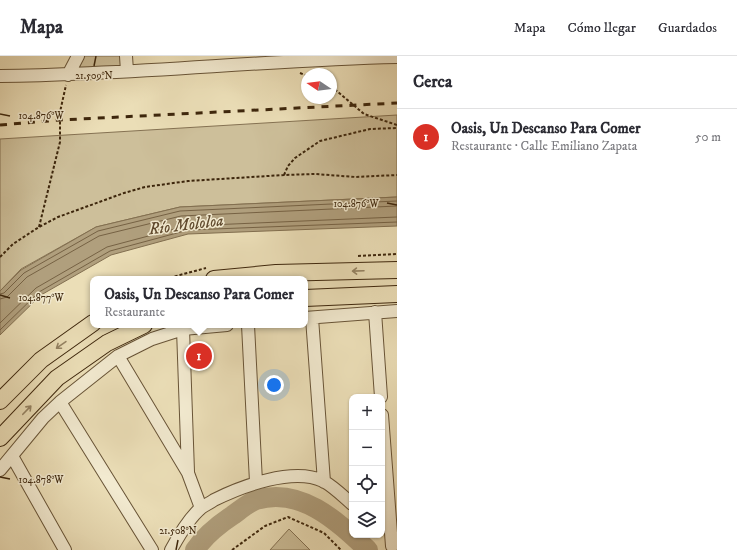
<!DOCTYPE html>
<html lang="es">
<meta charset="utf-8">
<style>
:root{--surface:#fff;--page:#f7f7f7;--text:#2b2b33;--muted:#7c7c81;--line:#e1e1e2;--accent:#d93025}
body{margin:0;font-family:"IM FELL DW Pica",serif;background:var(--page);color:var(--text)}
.controls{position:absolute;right:12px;bottom:12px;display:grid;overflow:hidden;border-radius:8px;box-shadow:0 1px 3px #0004}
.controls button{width:36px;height:36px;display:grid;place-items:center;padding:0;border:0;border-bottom:1px solid var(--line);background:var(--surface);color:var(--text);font:20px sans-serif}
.compass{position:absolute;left:301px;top:12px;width:36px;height:36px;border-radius:50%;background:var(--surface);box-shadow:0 1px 3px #0004;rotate:283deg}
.you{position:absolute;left:274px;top:329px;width:14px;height:14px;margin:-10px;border:3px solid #fff;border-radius:50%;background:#1a73e8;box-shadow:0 0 0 6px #1a73e833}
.badge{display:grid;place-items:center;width:26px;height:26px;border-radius:50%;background:var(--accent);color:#fff;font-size:13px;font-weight:700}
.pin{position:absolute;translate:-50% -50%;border:2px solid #fff;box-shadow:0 1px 4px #0006}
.popup{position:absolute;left:90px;top:220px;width:218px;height:52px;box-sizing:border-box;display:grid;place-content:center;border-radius:8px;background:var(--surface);filter:drop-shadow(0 1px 3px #0005);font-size:13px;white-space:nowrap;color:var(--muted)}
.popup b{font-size:15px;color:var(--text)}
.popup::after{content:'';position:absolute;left:50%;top:100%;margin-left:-8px;border:8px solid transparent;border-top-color:var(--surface)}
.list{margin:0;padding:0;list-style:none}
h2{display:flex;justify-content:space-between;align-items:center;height:52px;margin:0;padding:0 16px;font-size:17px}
h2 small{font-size:13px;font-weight:400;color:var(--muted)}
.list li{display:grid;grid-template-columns:26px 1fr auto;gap:12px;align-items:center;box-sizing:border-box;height:56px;padding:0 16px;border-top:1px solid var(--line)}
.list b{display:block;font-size:15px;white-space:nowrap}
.list p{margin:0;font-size:13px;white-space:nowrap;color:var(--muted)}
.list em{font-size:13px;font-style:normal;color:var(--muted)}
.icon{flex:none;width:22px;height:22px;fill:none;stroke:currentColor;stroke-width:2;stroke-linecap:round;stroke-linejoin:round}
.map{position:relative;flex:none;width:397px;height:494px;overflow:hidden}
header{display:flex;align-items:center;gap:24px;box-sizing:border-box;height:56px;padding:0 20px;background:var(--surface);border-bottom:1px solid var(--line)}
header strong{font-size:19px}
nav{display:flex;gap:22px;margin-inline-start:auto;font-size:14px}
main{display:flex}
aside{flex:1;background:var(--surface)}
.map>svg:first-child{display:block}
.green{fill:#cdbf9a;stroke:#857253}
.water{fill:#b09f7d;stroke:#826f50}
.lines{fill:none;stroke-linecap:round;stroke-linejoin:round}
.shore{stroke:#766244;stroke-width:1}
.river{stroke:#b09f7d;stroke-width:20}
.minor-casing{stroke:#685437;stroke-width:14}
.major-casing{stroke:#3d260c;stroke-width:18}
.path{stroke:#3d260c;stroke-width:2;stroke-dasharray:3 2;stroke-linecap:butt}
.minor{stroke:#f2ead0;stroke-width:12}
.major{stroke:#ebdeb7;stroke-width:16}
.rail{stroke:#3d260c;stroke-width:3;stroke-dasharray:7 7;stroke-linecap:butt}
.oneway{stroke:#948262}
.ticks{fill:none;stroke:#3d260c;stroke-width:1.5}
.labels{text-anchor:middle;stroke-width:3;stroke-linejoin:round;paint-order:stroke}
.water-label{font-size:17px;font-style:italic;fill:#604a2e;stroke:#f2ead0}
.ticks-label{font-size:10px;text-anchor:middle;fill:#3d260c;stroke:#f2ead0;stroke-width:3;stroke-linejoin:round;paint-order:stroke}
</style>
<header>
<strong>Mapa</strong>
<nav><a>Mapa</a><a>Cómo llegar</a><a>Guardados</a></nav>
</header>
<main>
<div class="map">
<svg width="397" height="494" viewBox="0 0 397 494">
<rect width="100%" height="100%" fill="#ebdeb7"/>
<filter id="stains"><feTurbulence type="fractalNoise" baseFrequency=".005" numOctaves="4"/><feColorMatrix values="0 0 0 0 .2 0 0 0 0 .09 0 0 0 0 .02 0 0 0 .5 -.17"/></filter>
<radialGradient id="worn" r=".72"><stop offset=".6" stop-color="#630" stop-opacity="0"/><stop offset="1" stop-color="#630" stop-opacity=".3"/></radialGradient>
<path class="green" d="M78 0H126L127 15 68 19Z
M397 59V141L180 151 96 171 21 213 0 235V83Z
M289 473 310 494H270Z"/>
<path class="water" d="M397 141V170L188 178 111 199 41 239 0 279V235L21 214 96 171 180 151Z"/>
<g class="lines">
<path class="shore" d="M0 238 4 237 24 217 98 175 180 155 397 145
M0 243 7 241 27 221 99 180 181 160 397 150
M0 267 36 232 107 191 186 170 397 161
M0 274 39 236 110 195 188 174 397 166"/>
<path class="river" d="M195 494C205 479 218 469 233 459 240 454 248 447 256 444 301 430 338 466 368 494"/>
<defs>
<path id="minor" d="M126 0 127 15
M68 19 78 0
M0 20C132 19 264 4 397 1
M375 256 381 341
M305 262 397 255
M312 262 324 426
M248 269 256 426
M183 273 188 416
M118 300 188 417 201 452
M60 346 152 494
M382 359 392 490
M12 400 65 494
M0 414 43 362 60 346 118 300 152 283 183 273 227 269
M171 494C178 481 190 461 201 452 205 449 210 447 214 444 242 430 293 411 323 425 333 430 344 441 352 448"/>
<path id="major" d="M214 223 276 217 397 214
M305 242 397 238
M0 345 41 304 93 267
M0 382 57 322 107 287 144 269"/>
</defs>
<use href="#minor" class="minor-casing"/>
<use href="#major" class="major-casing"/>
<path class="path" d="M300 17 307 20
M331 30 364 58 397 69
M284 119 288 110 295 102 320 85 370 73 397 72
M39 171 60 86V56L66 29
M358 200 397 198
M0 201 13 188 39 171 58 161 124 137 145 131 188 125 284 119 315 118 356 121 397 119
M165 223 206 212
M232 494 265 470 288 461 324 477 341 494"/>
<use href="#minor" class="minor"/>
<use href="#major" class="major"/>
<path class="rail" d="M0 69 60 64 397 47"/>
</g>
<defs><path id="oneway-shaft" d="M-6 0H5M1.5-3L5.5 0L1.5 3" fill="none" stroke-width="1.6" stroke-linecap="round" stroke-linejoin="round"/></defs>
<g class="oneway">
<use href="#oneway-shaft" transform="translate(358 215) rotate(178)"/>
<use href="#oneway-shaft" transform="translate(61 289) rotate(145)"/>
<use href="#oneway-shaft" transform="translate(27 354) rotate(-46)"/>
</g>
<path class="ticks" d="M94 10 96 0M0 58 10 60M387 147 397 149M0 239 10 242M0 421 10 423M176 494 178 484"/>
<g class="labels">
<g class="water-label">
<text transform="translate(186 168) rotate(-7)" y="6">Río Mololoa</text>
</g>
</g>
<g class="ticks-label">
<text x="94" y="23">21.509°N</text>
<text x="41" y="63">104.876°W</text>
<text x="356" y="151">104.876°W</text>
<text x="41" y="245">104.877°W</text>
<text x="41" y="427">104.878°W</text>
<text x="178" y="478">21.508°N</text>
</g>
<rect width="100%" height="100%" filter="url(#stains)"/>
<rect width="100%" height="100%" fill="url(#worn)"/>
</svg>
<div class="controls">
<button>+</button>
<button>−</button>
<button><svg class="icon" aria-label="locate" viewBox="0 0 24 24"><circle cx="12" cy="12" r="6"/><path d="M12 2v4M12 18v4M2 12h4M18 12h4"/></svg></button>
<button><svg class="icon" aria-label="layers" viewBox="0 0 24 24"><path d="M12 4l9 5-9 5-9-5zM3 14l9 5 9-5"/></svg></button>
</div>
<svg class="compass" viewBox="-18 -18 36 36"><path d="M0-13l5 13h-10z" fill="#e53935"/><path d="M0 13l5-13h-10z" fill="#7c7c81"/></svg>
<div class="you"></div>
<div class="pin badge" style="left:199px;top:300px">1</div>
<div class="popup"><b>Oasis, Un Descanso Para Comer</b>Restaurante</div>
</div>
<aside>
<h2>Cerca<small></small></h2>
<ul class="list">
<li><span class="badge">1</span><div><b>Oasis, Un Descanso Para Comer</b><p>Restaurante · Calle Emiliano Zapata</p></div><em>50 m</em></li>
</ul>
</aside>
</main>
